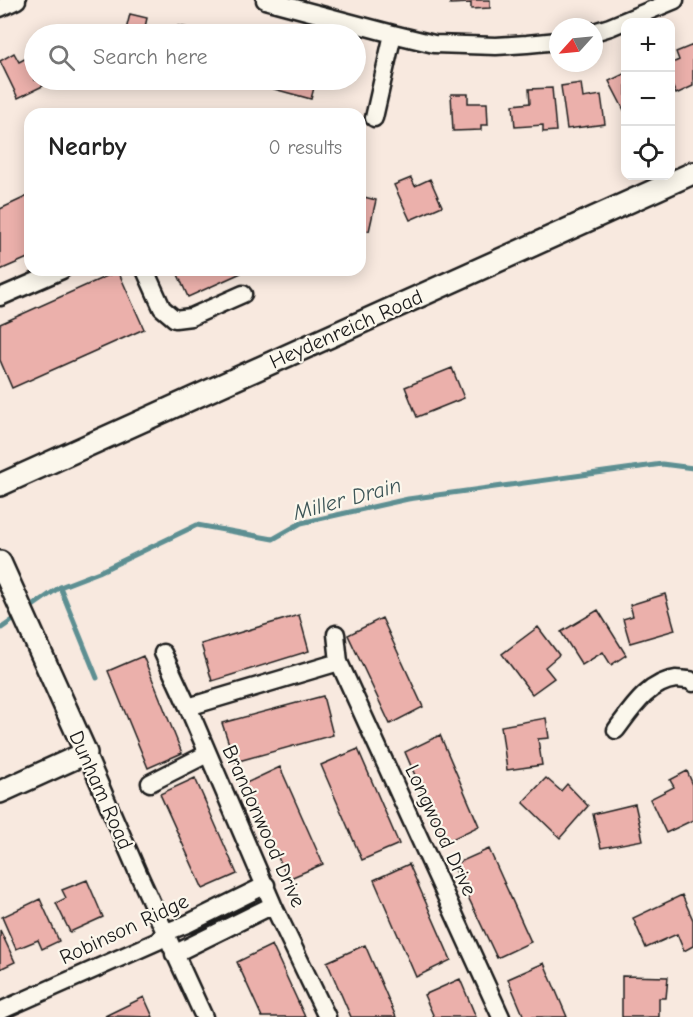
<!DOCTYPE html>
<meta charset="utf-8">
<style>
:root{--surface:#fff;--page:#f6f6f6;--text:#222;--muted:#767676;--line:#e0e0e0}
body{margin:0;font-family:"Comic Neue",sans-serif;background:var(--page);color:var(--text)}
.controls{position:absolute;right:18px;top:18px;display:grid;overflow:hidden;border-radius:12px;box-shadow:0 3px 15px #0003}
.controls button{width:54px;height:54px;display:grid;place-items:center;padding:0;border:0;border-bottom:2px solid var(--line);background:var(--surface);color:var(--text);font:30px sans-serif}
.compass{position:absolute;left:549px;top:18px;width:54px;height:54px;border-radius:50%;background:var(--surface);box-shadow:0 3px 15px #0003;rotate:243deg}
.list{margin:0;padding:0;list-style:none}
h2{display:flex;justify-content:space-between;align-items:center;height:78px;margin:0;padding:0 24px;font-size:26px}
h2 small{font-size:20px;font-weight:400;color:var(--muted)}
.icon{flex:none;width:33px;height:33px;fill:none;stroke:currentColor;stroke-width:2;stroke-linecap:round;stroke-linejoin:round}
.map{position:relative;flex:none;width:693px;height:1017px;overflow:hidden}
.search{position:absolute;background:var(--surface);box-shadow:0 3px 15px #0003;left:24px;top:24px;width:342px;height:66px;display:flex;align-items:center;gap:15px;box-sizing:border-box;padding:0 21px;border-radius:33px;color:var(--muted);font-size:22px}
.panel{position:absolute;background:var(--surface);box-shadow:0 3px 15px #0003;left:24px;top:108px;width:342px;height:168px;border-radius:18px}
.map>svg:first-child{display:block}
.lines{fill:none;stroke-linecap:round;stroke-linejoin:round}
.stream{stroke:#5d8f92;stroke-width:5}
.building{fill:#ebb0ab;stroke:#1c1c1c;stroke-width:1.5}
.minor-casing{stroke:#1c1c1c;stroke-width:21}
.tertiary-casing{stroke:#1c1c1c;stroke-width:26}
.minor{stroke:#fbf7ec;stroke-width:16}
.tertiary{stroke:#fbf7ec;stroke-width:21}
.labels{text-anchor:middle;stroke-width:4.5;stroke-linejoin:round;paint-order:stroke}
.street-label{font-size:21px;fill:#1c1c1c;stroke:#fbf7ec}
.water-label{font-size:22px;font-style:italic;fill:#3d5557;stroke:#fbf7ec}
</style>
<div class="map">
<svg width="693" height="1017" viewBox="0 0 693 1017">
<rect width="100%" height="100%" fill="#f8e9df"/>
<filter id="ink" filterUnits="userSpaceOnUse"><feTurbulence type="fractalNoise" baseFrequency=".0167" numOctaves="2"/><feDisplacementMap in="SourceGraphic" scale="12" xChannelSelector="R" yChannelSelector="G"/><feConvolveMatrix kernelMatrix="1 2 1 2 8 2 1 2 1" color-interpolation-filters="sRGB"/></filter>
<g filter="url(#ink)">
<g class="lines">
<path class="stream" d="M60 587 97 678
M27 610 60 587 99 572 197 525 273 539 301 523 408 499 662 464 693 468
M0 629 20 615"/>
</g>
<path class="building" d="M450 0H490V8L471 9V3L450 4Z
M130 14 147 18 144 32 155 34H125Z
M178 26 194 29 193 34H176Z
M101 28V34H81L80 29Z
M693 45V86L676 94 670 81V64L679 60 676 52Z
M14 53 19 62 34 54V80H52L53 81 18 98 0 61Z
M626 73V114L609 81Z
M277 80H316L311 99 274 89Z
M581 83 583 98 601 95 605 124 567 129 561 86Z
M552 88 556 131 543 132V125L515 127 513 105 530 103 529 89Z
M451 94H468V103H487L488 125H481V130L453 131Z
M411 178 415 186 430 179 442 206 410 220 394 185Z
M30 195V257L0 270V209Z
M360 196 376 200 369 231 360 229Z
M176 270H240L241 273 188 297Z
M118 271 144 329 12 388 0 360V324Z
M452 368 464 398 417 417 405 387Z
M665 594 675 630 630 643 623 619 633 616 630 605Z
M598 610 626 655 611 665 603 652 582 665 561 632Z
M299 615 309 651 212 681 201 644Z
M382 618 423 707 390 724 348 635Z
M538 627 559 655 545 667 554 678 532 694 502 654Z
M143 656 182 753 148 768 108 671Z
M323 696 333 735 235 762 222 723Z
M546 718 549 738 538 739 542 765 507 770 501 726Z
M440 735 479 826 444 843 405 752Z
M358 749 399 844 362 860 321 765Z
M280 767 323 864 288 879 244 784Z
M687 771 693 785V820L666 833 650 799 674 787 670 780Z
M195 778 237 874 203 889 160 794Z
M546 778 561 791 567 784 588 806 560 838 523 802Z
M635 804 643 840 601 848 593 814Z
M489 849 531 942 497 958 453 865Z
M409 864 451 960 416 977 374 880Z
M87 880 103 917 70 932 56 903 66 898 62 890Z
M682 895 693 920V946L684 951 677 934 646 948 633 918Z
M40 899 59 941 42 949 38 940 16 949 2 917Z
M0 930 15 962 0 969Z
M272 945 305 1017H262L237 962Z
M365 945 396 1017H351L327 962Z
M544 963 567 1017H524L508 979Z
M622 976 668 977 666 998H659V1017H622Z
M460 979 476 1017H434L424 995Z
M144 997 153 1017 105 1016Z"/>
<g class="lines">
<defs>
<path id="minor" d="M265 0 393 34 434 44 496 46 527 44 558 41
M0 8 17 0
M594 32 610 27 675 0
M374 118 393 34
M145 270 162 308 175 319 191 317 243 294
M0 297 62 270
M336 634 339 662 501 1017
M163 653 188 707 273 905 327 1017
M188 707 339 662
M616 730C631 710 648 682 676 679 680 679 685 680 690 680L693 683
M86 753 138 873 204 1017
M150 783 207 754
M174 954 273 905
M0 1011 158 941 164 933 187 924 266 885"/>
<path id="tertiary" d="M0 485 693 173
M0 562 86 753 0 792"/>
</defs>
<use href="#minor" class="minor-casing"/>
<use href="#tertiary" class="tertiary-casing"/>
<use href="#minor" class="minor"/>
<use href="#tertiary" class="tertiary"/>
</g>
</g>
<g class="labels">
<g class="street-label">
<text transform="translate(346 329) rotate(-24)" y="7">Heydenreich Road</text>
<text transform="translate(101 790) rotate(66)" y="7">Dunham Road</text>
<text transform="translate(264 826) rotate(66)" y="7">Brandonwood Drive</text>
<text transform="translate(441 830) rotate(65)" y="7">Longwood Drive</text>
<text transform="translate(124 929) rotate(-25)" y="7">Robinson Ridge</text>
</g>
<g class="water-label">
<text transform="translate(347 498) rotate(-15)" y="8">Miller Drain</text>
</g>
</g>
</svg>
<div class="controls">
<button>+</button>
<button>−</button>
<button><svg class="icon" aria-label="locate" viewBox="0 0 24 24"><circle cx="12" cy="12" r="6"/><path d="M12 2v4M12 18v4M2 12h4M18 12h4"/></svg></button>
</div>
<svg class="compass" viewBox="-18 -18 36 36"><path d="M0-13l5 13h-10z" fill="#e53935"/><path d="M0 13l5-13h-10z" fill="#767676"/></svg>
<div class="search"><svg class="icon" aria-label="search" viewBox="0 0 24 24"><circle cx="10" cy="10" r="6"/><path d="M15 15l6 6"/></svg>Search here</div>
<section class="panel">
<h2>Nearby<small>0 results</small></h2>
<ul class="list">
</ul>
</section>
</div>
